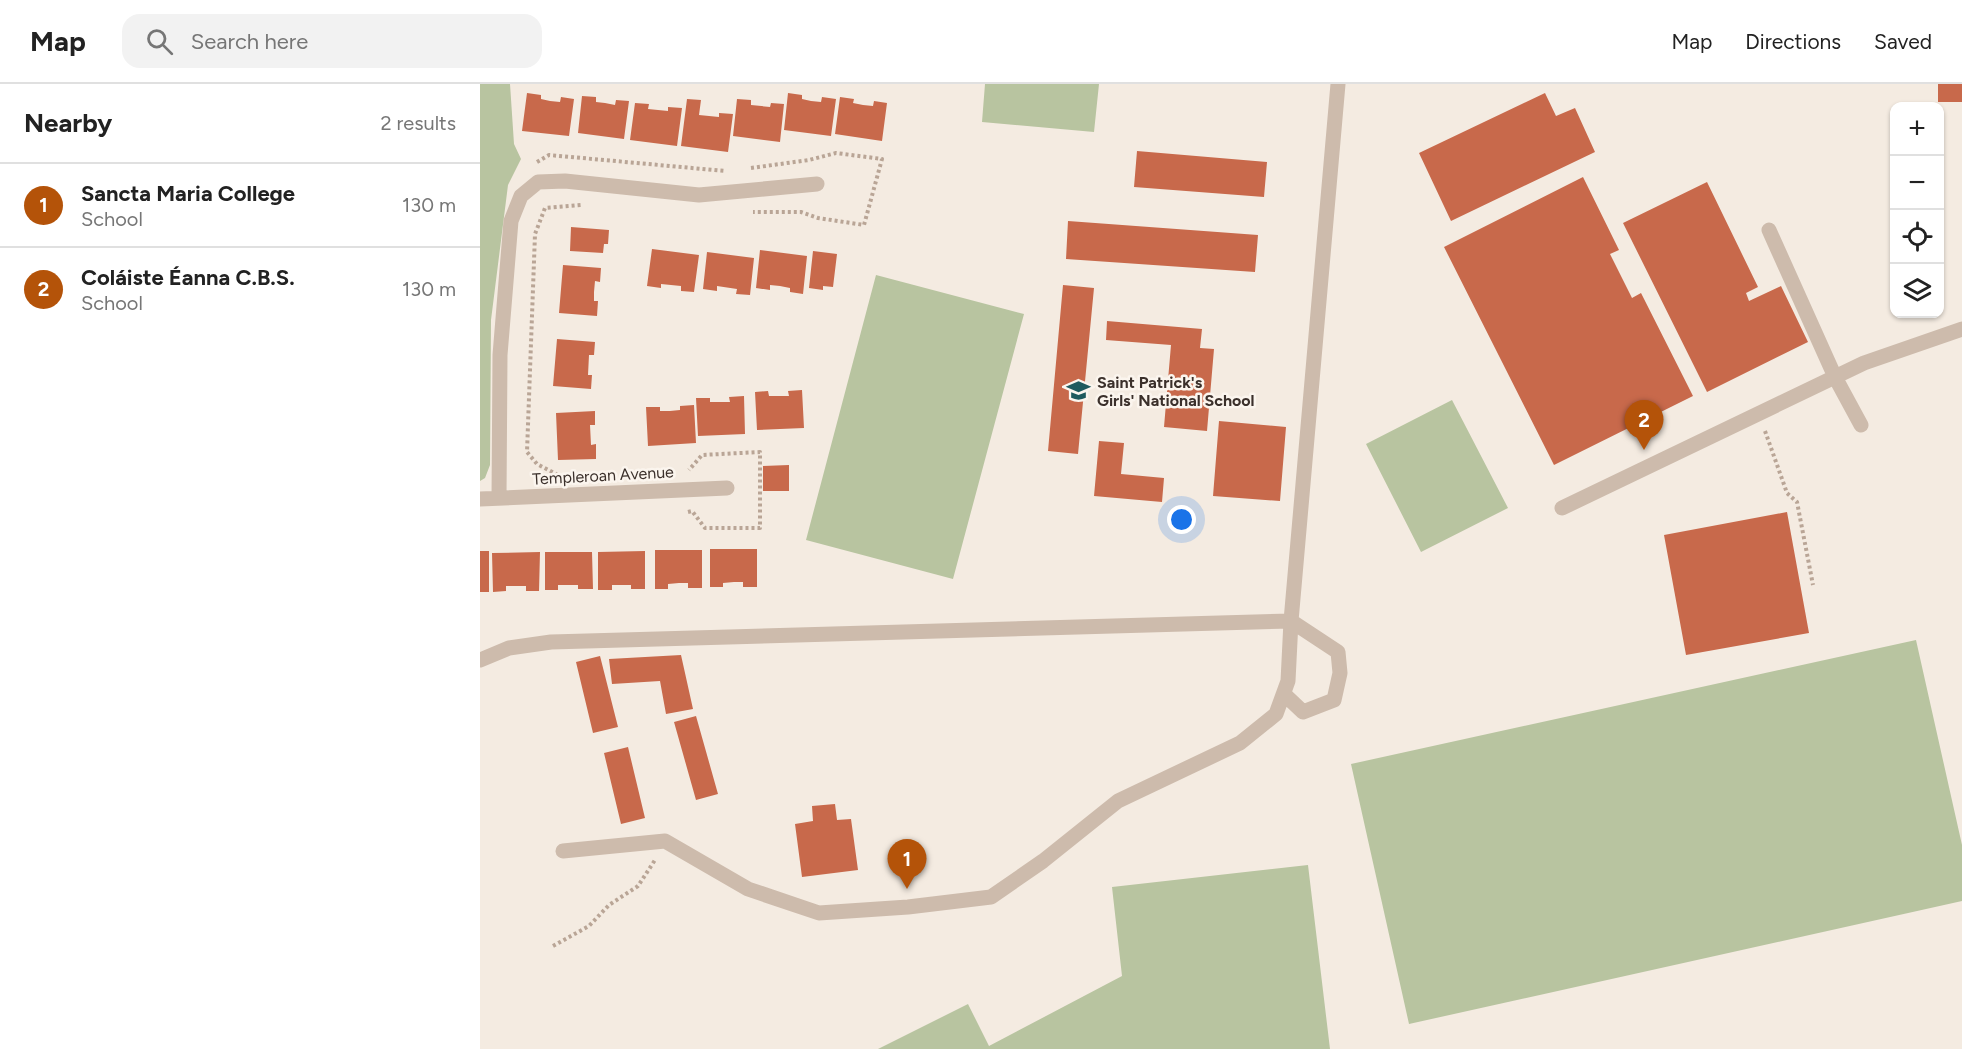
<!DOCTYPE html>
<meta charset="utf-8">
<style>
:root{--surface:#fff;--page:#f2f2f2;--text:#222;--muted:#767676;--line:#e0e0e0;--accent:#b45309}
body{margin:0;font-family:Figtree,sans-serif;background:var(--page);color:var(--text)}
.controls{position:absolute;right:18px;top:18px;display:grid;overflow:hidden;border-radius:12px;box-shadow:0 2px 4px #0004}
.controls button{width:54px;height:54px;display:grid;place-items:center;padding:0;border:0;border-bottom:2px solid var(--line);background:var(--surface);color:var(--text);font:30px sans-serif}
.you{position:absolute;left:702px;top:436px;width:21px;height:21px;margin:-15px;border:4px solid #fff;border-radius:50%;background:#1a73e8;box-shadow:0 0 0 9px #1a73e833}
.badge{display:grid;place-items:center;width:39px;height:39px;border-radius:50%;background:var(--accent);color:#fff;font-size:20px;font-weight:700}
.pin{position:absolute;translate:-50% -50px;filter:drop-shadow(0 2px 3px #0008)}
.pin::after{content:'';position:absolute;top:32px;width:21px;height:18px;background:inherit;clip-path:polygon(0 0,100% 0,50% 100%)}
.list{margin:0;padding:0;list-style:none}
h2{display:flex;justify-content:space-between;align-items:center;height:78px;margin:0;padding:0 24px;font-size:26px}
h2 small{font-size:20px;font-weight:400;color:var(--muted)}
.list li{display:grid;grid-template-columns:39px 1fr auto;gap:18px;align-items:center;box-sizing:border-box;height:84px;padding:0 24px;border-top:2px solid var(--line)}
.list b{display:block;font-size:22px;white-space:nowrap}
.list p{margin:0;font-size:20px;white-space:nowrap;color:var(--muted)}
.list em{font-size:20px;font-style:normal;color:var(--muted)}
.icon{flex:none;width:33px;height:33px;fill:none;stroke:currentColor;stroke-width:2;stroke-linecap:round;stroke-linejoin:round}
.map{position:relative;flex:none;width:1482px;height:965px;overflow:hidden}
header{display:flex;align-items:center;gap:36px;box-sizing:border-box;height:84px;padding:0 30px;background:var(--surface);border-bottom:2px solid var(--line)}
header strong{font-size:28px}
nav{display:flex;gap:33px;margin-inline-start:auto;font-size:21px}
.search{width:420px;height:54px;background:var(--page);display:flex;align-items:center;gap:15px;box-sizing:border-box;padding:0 21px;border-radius:18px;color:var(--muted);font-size:22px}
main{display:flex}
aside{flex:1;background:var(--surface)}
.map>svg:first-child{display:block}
.green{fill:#b8c4a0}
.building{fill:#c8694b}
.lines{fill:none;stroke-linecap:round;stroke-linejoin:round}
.path{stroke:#b9a596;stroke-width:4;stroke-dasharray:3 3;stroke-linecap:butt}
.minor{stroke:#cdbbac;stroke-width:15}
.labels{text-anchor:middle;stroke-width:5;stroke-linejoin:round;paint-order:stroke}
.poi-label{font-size:16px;font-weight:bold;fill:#3b302b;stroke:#fbf5ee;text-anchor:start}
.street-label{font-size:16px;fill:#3b302b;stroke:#fbf5ee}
</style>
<header>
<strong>Map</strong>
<div class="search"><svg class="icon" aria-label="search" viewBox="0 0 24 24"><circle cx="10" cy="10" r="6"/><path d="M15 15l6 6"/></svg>Search here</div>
<nav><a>Map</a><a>Directions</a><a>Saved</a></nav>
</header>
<main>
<aside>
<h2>Nearby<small>2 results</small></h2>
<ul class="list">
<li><span class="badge">1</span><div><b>Sancta Maria College</b><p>School</p></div><em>130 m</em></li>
<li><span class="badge">2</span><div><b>Coláiste Éanna C.B.S.</b><p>School</p></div><em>130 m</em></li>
</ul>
</aside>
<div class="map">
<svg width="1482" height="965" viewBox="0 0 1482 965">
<rect width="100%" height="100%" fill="#f4ebe1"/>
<path class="green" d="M0 0H30L34 60 41 75 28 101 11 236 10 381 5 394 0 397Z
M505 0H619L614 48 502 38Z
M396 191 544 230 473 495 326 456Z
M972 316 1028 424 941 468 886 360Z
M1436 556 1482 761V817L929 940 871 680Z
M828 781 850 965H398L488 920 509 962 642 892 632 803Z"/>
<path class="building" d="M1458 0H1482V18H1458Z
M47 9 61 11V15L70 17 80 18 81 13 94 15 89 52 42 47Z
M308 9 322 11V15L331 17 341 18 342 13 356 15 351 52 304 46Z
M1065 9 1076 32 1095 24 1115 68 971 137 939 69Z
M102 12 116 13V18L125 19 135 21 136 16 149 17 144 55 98 49Z
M360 13 374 15 373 19 383 21 393 22 394 17 407 19 402 57 355 50Z
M207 15 221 16 219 31 239 33V29L253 30 248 68 201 62Z
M257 15 271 16V21L290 23 291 19 304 20 300 58 253 52Z
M155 19 169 20 168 25 188 27V23L202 24 197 62 150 56Z
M657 67 787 78 784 113 654 103Z
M1103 93 1139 166 1130 170 1152 214 1161 209 1213 312 1074 381 964 163Z
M1227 98 1278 203 1266 209 1269 217 1301 202 1328 258 1227 308 1143 139Z
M588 137 778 151 775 188 586 175Z
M91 143 129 146 128 160H124L123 169 90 167Z
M172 165 219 171 214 208 201 207V202L181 200V204L167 202Z
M280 166 327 172 323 210 310 208V204L300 202 290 201V206L276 204Z
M333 167 357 170 353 203 343 202V206L329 204Z
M227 168 274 174 270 211 256 210 257 205 237 202V207L223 205Z
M83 181 121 184 120 198 115 197 114 208V217H118L117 232 79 229Z
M583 201 614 204 598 370 568 367Z
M627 237 722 245 720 264 734 265 727 347 684 343 691 261 626 256Z
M77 255 115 258 114 271H109L108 291H112L111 305 73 302Z
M322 306 324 344 277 346 275 308 288 307 289 312H309L308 307Z
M264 312 265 350 218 352 216 314H230V318H250L249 313Z
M214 321 216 359 168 362 166 323H180V327H190L200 326V322Z
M115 327V341H110L111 361 116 360V375L78 376 76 329Z
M739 337 806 343 800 417 733 412Z
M619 357 644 359 641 390 684 394 682 418 614 412Z
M309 381V407H283V382Z
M1307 428 1329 549 1206 571 1184 451Z
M230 465H277V503H263V498H254L243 499V503H230Z
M175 466H222V504H208V499H199L188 500V505H175Z
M0 467H9V508H0Z
M165 467V505H151V501H132V506H118V468Z
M60 468 59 507H46V502H26V507L13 508 12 469Z
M65 468H112L113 505H98V501H78V506H65Z
M201 571 213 625 186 630 180 597 132 600 129 575Z
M120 572 138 643 113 649 96 578Z
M216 632 238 710 216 716 194 638Z
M148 663 165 734 141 740 124 669Z
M355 720 357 736 371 735 378 786 322 793 315 740 333 737 332 722Z"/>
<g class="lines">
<path class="path" d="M57 78 69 71 245 87
M271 84 329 76 356 69 402 75 384 141 338 134 321 128H273
M1285 347 1307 409 1317 418 1333 501
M78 391 57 380 47 368 55 150 65 124 101 121
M208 428 212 427 225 444H280V368L222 371 209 386
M73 862 109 842 129 821 158 802 175 776"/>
<path class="minor" d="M1289 146 1355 293 1381 341
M19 414 20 271 31 137 41 112 58 98 85 97 219 111 337 100
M0 415 247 404
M1082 424 1384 279 1482 245
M0 576 29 564 71 558 811 537 858 568 860 589 854 616 823 628 804 610
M83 767 185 757 268 805 339 829 428 823 511 813 563 777 638 717 760 659 796 630 808 597 811 537 858 0"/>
</g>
<defs>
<symbol id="school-bare" viewBox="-9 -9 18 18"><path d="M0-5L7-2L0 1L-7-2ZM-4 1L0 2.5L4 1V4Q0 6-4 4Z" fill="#1f5a5e" stroke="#fbf5ee" stroke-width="2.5" paint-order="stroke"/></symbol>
</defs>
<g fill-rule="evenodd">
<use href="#school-bare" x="582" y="290" width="33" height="33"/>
</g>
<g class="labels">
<g class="poi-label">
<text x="617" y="304">Saint Patrick's<tspan x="617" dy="18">Girls' National School</tspan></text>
</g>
<g class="street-label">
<text transform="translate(123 391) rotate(-3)" y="6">Templeroan Avenue</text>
</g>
</g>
</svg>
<div class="controls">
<button>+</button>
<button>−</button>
<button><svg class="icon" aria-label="locate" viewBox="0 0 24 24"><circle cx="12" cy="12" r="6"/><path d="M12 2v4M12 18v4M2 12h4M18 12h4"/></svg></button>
<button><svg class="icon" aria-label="layers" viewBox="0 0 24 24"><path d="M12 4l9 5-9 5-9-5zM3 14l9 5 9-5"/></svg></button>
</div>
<div class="you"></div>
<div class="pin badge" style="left:427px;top:805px">1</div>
<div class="pin badge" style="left:1164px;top:366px">2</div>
</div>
</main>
